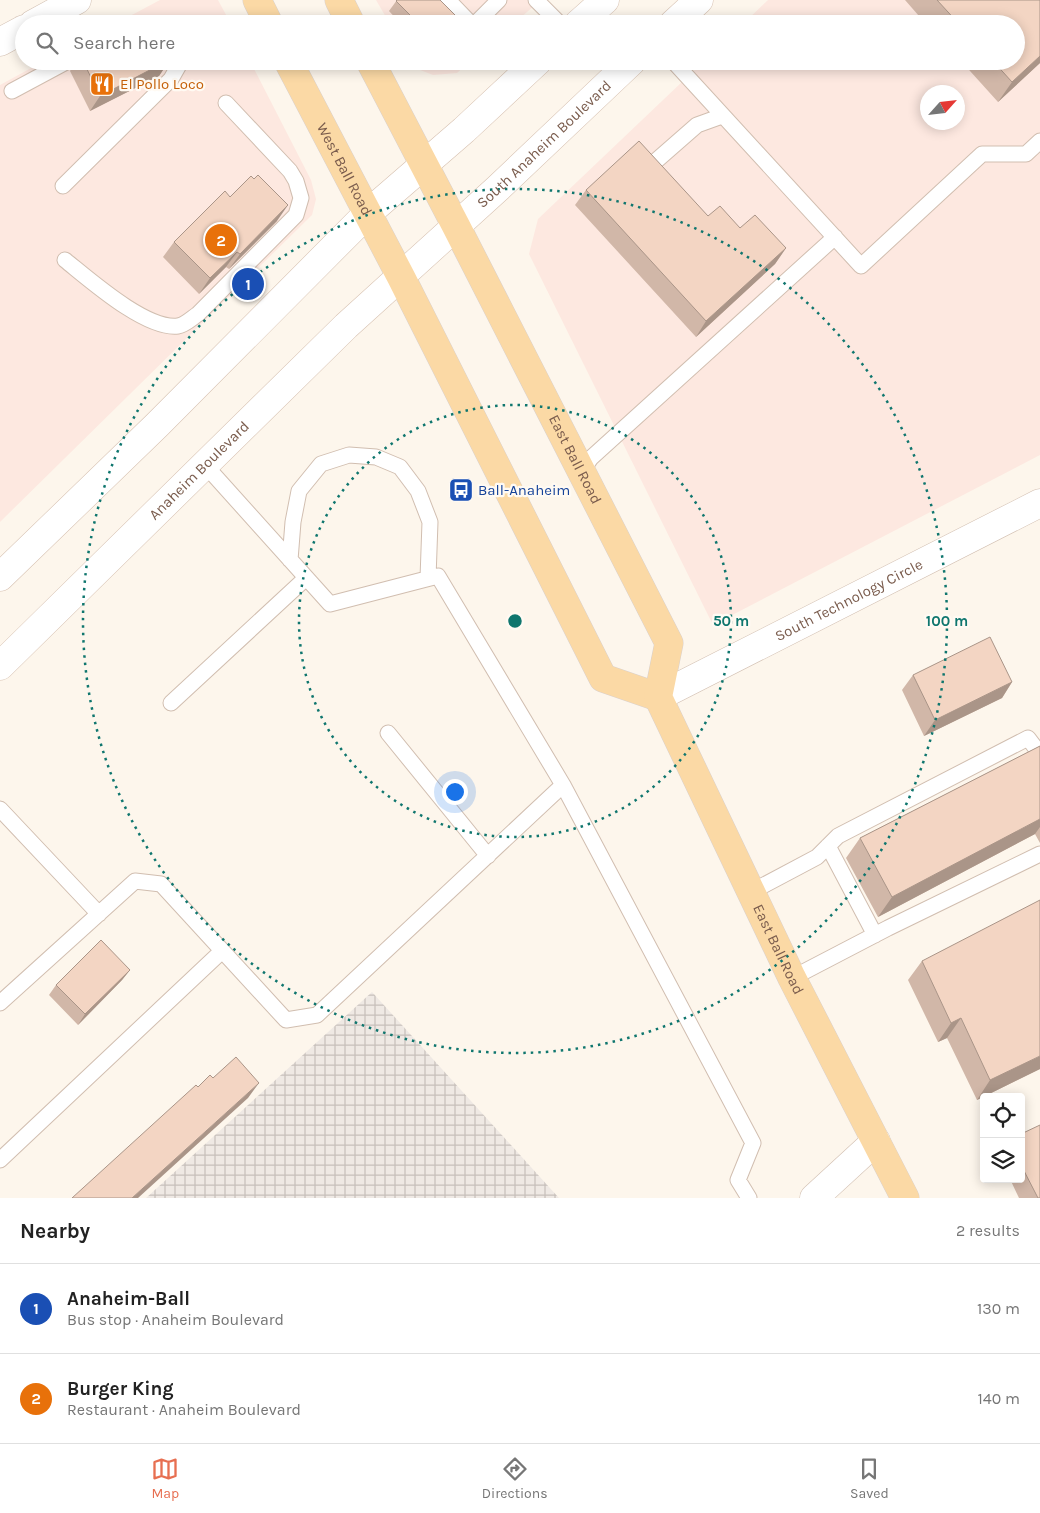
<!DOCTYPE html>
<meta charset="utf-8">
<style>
:root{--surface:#fff;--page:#f6f6f6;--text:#222;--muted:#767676;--line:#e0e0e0;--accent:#e76f51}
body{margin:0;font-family:Karla,sans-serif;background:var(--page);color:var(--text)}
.controls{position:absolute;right:15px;bottom:15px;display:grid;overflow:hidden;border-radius:5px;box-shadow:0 2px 12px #0003}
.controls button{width:45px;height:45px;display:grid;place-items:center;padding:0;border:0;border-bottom:1px solid var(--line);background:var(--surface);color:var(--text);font:25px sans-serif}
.compass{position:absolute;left:920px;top:85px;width:45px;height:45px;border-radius:50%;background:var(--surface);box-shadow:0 2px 12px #0003;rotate:63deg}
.you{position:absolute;left:454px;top:791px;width:18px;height:18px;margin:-12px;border:4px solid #fff;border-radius:50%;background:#1a73e8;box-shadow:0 0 0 8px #1a73e833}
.badge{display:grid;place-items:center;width:32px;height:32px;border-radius:50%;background:var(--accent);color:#fff;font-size:16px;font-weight:700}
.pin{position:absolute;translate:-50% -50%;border:2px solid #fff;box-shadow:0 1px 5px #0006}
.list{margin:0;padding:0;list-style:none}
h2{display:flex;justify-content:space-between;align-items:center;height:65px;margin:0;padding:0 20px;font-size:21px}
h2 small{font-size:16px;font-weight:400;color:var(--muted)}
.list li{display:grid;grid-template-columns:32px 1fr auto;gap:15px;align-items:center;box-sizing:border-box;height:90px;padding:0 20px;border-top:1px solid var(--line)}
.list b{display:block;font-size:19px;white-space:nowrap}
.list p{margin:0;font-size:16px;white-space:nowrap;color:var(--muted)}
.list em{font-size:16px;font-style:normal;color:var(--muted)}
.icon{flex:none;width:28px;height:28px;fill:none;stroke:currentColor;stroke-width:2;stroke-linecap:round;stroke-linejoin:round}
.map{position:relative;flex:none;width:1040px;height:1198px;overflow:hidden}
.search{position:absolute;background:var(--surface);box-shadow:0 2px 12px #0003;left:15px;right:15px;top:15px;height:55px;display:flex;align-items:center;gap:12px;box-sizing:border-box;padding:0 18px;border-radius:28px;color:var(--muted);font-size:19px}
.sheet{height:245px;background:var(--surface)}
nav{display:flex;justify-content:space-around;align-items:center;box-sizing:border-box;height:70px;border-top:1px solid var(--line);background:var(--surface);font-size:14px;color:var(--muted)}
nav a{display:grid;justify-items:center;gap:2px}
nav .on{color:var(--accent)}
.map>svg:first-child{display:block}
.commercial{fill:#fde8e0;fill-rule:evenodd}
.industrial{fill:url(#industrial-grid)}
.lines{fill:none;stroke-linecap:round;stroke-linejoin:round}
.lane-casing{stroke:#d1beb0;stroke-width:17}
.street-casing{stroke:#d1beb0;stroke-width:29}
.secondary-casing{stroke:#d6c0b0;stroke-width:29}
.primary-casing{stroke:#dad1cd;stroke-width:29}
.lane{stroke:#fff;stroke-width:15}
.street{stroke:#fff;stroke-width:28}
.secondary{stroke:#fff;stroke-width:28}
.primary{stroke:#fbd9a5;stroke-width:28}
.wall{fill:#d1b7a8}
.shaded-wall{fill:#aa9588}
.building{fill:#f3d5c3;stroke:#aa9588}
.ring{fill:none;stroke:#0f766e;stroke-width:2.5;stroke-dasharray:2.5 5}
.labels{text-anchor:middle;stroke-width:4.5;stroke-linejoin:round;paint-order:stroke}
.food-label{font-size:15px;fill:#c56008;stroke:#fffaf3;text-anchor:start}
.street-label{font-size:15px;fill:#7a5c4d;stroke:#fffaf3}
.transit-label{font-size:15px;fill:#164399;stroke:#fffaf3;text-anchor:start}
.centre{fill:#0f766e;stroke:#fffaf3;stroke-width:2.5}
.ring-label{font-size:15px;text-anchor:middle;font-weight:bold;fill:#0f766e;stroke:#fffaf3;stroke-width:4.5;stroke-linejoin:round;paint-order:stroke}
</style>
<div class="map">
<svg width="1040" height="1198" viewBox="0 0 1040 1198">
<defs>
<pattern id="industrial-grid" width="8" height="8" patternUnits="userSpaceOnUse" patternTransform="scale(1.25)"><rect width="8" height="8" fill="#efe9e4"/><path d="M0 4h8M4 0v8" fill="none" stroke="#c7c0bb"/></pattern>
</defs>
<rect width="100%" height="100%" fill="#fdf6ec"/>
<path class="commercial" d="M160 0H218L231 24H115Z
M376 0H541L513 24H390Z
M768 0H1040V455L713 625 529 254 538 219 704 61H1016V24H743ZM928 92H958V122H928Z
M44 61H250L311 180 316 199 312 215 0 522V85Z
M411 61H470L457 73 433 75 415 68Z"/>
<path class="industrial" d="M372 992 559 1198H146Z"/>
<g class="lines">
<defs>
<path id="lane" d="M448 0 471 24
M536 0 560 24
M475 24 499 0
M673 61 861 266 982 154H1026L1040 141
M12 91 68 61
M657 160 697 125 722 116
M63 186 171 79 179 65 178 61
M65 260C90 280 146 330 178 326 185 325 192 318 198 314L296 215 301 198 296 181 290 171 226 103
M581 472 591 458 835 237
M290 560 293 522 299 491 321 464 349 455 376 457 400 467 418 491 430 522 428 578
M171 703 306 578
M388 733 488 856
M563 785 753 1143 738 1180 749 1198
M0 809 99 914
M828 846 875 935
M751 892 817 857 838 836 1028 738 1040 754
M792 978 888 928 1040 854
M0 1003 135 881 161 884 286 1020 317 1015 563 785 438 576 330 604 205 465
M0 1160 222 951"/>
<g id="street">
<path d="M33 24 77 0"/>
<path d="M0 42 24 29"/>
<path id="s1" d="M658 697 1040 503"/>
<path d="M814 1198 876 1141"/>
</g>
<g id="secondary">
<path d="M578 24 605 0"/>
<path d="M673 24 699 0"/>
<path d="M0 577 157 425 367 214 464 130 538 61"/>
<path id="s2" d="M0 666 346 326 497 189 632 61"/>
</g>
<g id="primary">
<path d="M257 0 269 24"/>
<path d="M339 0 351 24"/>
<path id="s3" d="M288 61 401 277 603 678 658 697"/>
<path id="s4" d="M370 61 456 226 669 643 658 697 792 978 905 1198"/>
</g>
</defs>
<use href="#lane" class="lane-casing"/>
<use href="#street" class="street-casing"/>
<use href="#secondary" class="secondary-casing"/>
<use href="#primary" class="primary-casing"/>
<use href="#lane" class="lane"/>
<use href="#street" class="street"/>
<use href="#secondary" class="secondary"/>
<use href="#primary" class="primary"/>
</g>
<path class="wall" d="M397 0 455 24H401L389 11Z
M905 0H1040V63L998 102 961 61H1016V24H926Z
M76 61H169L159 76 90 111 70 71Z
M586 190 708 216 740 228 786 248 775 264 696 337 575 205Z
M230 197 277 221 229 269 226 267 199 294 163 257 174 242Z
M913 675 1012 682 1002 698 924 736 902 690Z
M1040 746V843L1035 834 878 917 846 858 860 838Z
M922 961 1040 1069 977 1100 947 1038 938 1042 908 980Z
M130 970 122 980 78 1025 49 995 56 985Z
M1021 1134 1040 1198H1019L1010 1179H1021Z"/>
<path class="shaded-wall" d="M1040 56V63L998 102 1012 82Z
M167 61H169L159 76 90 111 100 96Z
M288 205 277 221 229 269 240 254Z
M786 248 775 264 696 337 706 321Z
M237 252 226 267 199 294 210 278Z
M1012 682 1002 698 924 736 935 720Z
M1040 819V827L1035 834 878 917 892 897Z
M130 970 122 980 78 1025 85 1014Z
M961 1018 947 1038 938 1042 951 1023Z
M1040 1056V1069L977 1100 990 1080Z
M259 1083 248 1098 138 1198H132Z"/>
<path class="building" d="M397 0H440L459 19 454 24H419L396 1Z
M937 0H1040V56L1012 82 993 61H1016V24H959Z
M149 19 151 24H139Z
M83 61H167L100 96Z
M639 141 708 216 720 206 740 228 755 215 786 248 706 321 586 190Z
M258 175 288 205 240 254 237 252 210 278 174 242 225 191 230 197 251 176 254 179Z
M990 637 1012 682 935 720 913 675Z
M1040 746V819L892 897 860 838Z
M1040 900V1056L990 1080 961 1018 951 1023 922 961Z
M101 940 130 970 85 1014 56 985Z
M236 1057 259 1083 132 1198H72L196 1085 198 1087 210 1075 213 1078Z
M1040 1125V1198H1038L1021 1165V1134Z"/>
<g class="ring">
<circle cx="515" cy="621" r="216"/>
<circle cx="515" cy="621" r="432"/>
</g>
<defs>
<symbol id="restaurant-square" viewBox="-11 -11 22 22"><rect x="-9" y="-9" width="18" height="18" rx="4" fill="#e8710a" stroke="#fffaf3"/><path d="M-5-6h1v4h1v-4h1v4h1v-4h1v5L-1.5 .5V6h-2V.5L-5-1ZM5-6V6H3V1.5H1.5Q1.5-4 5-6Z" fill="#fff"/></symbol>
<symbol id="bus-square" viewBox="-11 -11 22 22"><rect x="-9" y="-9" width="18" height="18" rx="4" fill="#1a4fb4" stroke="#fffaf3"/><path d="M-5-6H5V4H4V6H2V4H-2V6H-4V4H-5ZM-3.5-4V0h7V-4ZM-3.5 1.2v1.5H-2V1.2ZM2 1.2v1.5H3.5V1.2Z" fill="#fff"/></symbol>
</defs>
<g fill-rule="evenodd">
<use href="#restaurant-square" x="88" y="70" width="28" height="28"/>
<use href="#bus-square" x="447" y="476" width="28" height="28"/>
</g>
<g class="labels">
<g class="food-label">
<text x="120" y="89">El Pollo Loco</text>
</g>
<g class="street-label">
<text dy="5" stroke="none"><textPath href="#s2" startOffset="754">South Anaheim Boulevard</textPath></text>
<text dy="5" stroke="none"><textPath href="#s3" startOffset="122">West Ball Road</textPath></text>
<text dy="5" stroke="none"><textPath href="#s4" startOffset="448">East Ball Road</textPath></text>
<text dy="5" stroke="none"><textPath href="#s2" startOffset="279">Anaheim Boulevard</textPath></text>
<text dy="5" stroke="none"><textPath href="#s1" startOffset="214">South Technology Circle</textPath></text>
<text dy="5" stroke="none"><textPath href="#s4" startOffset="989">East Ball Road</textPath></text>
</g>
<g class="transit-label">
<text x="478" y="495">Ball-Anaheim</text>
</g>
</g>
<circle cx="515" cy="621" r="8" class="centre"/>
<g class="ring-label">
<text x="731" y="626">50 m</text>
<text x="947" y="626">100 m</text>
</g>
</svg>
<div class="controls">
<button><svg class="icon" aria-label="locate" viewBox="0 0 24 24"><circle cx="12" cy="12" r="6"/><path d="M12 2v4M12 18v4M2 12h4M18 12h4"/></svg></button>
<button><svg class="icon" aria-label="layers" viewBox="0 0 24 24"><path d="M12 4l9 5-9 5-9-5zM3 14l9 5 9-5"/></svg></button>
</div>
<svg class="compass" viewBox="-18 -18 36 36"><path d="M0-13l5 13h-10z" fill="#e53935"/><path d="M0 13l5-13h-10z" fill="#767676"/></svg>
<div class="you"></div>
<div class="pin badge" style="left:248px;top:284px;background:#1a4fb4">1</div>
<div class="pin badge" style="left:221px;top:240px;background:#e8710a">2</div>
<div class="search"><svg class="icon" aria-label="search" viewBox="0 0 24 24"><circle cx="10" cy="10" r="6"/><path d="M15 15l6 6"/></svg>Search here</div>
</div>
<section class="sheet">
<h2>Nearby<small>2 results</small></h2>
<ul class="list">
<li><span class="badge" style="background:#1a4fb4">1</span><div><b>Anaheim-Ball</b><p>Bus stop · Anaheim Boulevard</p></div><em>130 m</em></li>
<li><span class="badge" style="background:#e8710a">2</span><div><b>Burger King</b><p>Restaurant · Anaheim Boulevard</p></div><em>140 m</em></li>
</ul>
</section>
<nav>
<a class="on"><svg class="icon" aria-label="map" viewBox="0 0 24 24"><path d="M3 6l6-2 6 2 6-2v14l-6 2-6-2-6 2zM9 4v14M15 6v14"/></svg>Map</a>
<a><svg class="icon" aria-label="directions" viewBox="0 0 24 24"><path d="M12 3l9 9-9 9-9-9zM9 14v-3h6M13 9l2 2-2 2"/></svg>Directions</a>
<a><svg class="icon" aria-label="saved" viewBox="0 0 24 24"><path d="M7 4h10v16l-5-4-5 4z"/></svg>Saved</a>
</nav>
